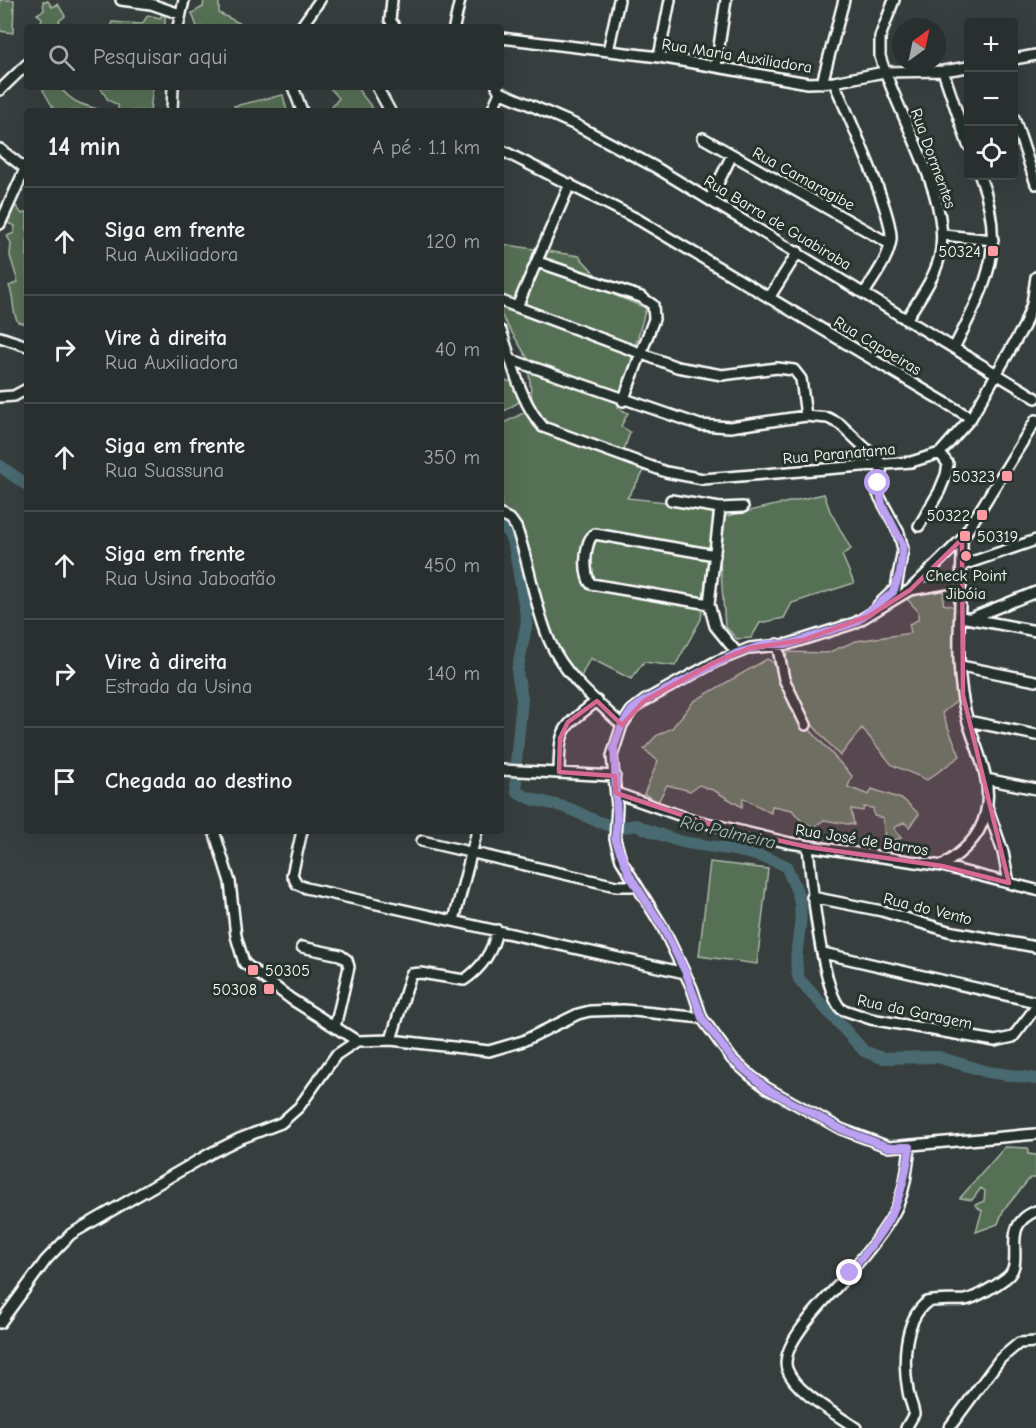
<!DOCTYPE html>
<html lang="pt">
<meta charset="utf-8">
<style>
:root{--surface:#292f2e;--page:#313736;--text:#f1f3f6;--muted:#a5a9aa;--line:#454a4a}
body{margin:0;font-family:"Comic Neue",sans-serif;background:var(--page);color:var(--text)}
.controls{position:absolute;right:18px;top:18px;display:grid;overflow:hidden;border-radius:6px;box-shadow:0 6px 24px #0002}
.controls button{width:54px;height:54px;display:grid;place-items:center;padding:0;border:0;border-bottom:2px solid var(--line);background:var(--surface);color:var(--text);font:30px sans-serif}
.compass{position:absolute;left:892px;top:18px;width:54px;height:54px;border-radius:50%;background:var(--surface);box-shadow:0 6px 24px #0002;rotate:33deg}
.stop{position:absolute;width:18px;height:18px;margin:-14px;border:4px solid #bca0f2;border-radius:50%;background:#fff}
.stop.end{background:#bca0f2;border-color:#fff;box-shadow:0 2px 6px #0008}
.list{margin:0;padding:0;list-style:none}
h2{display:flex;justify-content:space-between;align-items:center;height:78px;margin:0;padding:0 24px;font-size:26px}
h2 small{font-size:20px;font-weight:400;color:var(--muted)}
.list li{display:grid;grid-template-columns:39px 1fr auto;gap:18px;align-items:center;box-sizing:border-box;height:108px;padding:0 24px;border-top:2px solid var(--line)}
.list b{display:block;font-size:22px;white-space:nowrap}
.list p{margin:0;font-size:20px;white-space:nowrap;color:var(--muted)}
.list em{font-size:20px;font-style:normal;color:var(--muted)}
.icon{flex:none;width:33px;height:33px;fill:none;stroke:currentColor;stroke-width:2;stroke-linecap:round;stroke-linejoin:round}
.map{position:relative;flex:none;width:1036px;height:1428px;overflow:hidden}
.search{position:absolute;background:var(--surface);box-shadow:0 6px 24px #0002;left:24px;top:24px;width:480px;height:66px;display:flex;align-items:center;gap:15px;box-sizing:border-box;padding:0 21px;border-radius:6px;color:var(--muted);font-size:22px}
.panel{position:absolute;background:var(--surface);box-shadow:0 6px 24px #0002;left:24px;top:108px;width:480px;height:726px;border-radius:6px}
.map>svg:first-child{display:block}
.green{fill:#577055;stroke:#abb8aa;stroke-width:1.5}
.lines{fill:none;stroke-linecap:round;stroke-linejoin:round}
.river{stroke:#4a6b71;stroke-width:12}
.minor-casing{stroke:#fff;stroke-width:14}
.minor{stroke:#26332d;stroke-width:9}
.route{stroke:#bca0f2;stroke-width:8}
.marked{fill:#d76994;fill-opacity:0.2;stroke:#d76994;stroke-width:4.5;stroke-linejoin:round}
.poi-dot{fill:#ff9aa2;stroke:#26332d;stroke-width:2}
.labels{text-anchor:middle;stroke-width:6;stroke-linejoin:round;paint-order:stroke}
.street-label{font-size:16px;fill:#fff;stroke:#26332d}
.poi-label{font-size:16px;fill:#fff;stroke:#26332d;text-anchor:end}
.water-label{font-size:18px;font-style:italic;fill:#aebcbf;stroke:#26332d}
</style>
<div class="map">
<svg width="1036" height="1428" viewBox="0 0 1036 1428">
<rect width="100%" height="100%" fill="#373f3e"/>
<filter id="ink" filterUnits="userSpaceOnUse"><feTurbulence type="fractalNoise" baseFrequency=".0167" numOctaves="2"/><feDisplacementMap in="SourceGraphic" scale="12" xChannelSelector="R" yChannelSelector="G"/><feConvolveMatrix kernelMatrix="1 2 1 2 8 2 1 2 1" color-interpolation-filters="sRGB"/></filter>
<g filter="url(#ink)">
<path class="green" d="M0 0H14L13 33 0 31Z
M204 0H219V13L247 27H197L192 13 203 7Z
M43 1H48L52 7 58 4 65 16 59 21 61 27H29L40 26 42 18 37 14 44 10Z
M165 11V27H110L112 22 142 24 148 15 160 18Z
M44 87H60C72 104 87 106 105 111H55L43 90Z
M100 87H153L150 111H118V105L108 100Z
M329 87H356L375 111H329L339 98Z
M283 95 287 111H239L234 106Z
M16 206 22 214 27 212V324L18 322C11 311 15 298 9 286L18 282 10 256 11 243 7 236 14 233 15 226 3 221 7 211Z
M501 244 579 256 614 295 646 308 618 408 628 413 621 426 630 432 622 456 648 465 627 498 715 507 701 619 675 666 644 662 631 679 590 658 578 683 552 646 520 538 501 513V418L504 423 527 411 534 417 527 357 501 315Z
M501 381H517L524 399 501 413Z
M824 494 830 511 851 549 842 555 854 583 792 603 784 618 760 623 751 638 737 639 725 626 720 560 723 517Z
M944 588 943 604 956 607 958 700 942 713 960 756 927 780 892 765 862 728 840 756 809 721 785 671 787 652 827 653 856 641 911 633 909 624 918 620V611L906 598Z
M767 659 773 662 792 710 852 776 848 787 869 795 872 789 904 800 919 814 909 827 904 822 894 828 901 838 885 843 883 818 874 816 873 808 864 807 863 811 851 809 854 825 824 820 814 827 802 822 792 810 772 806 771 813 743 798 742 807 715 791 699 785 690 791 667 785 658 802 644 794 658 761 644 749 656 736 672 728 694 701Z
M710 862 768 869 757 964 699 956Z
M1005 1147 1028 1148V1154L1036 1155V1178H1030L1003 1211 998 1224 976 1232 982 1211 975 1205 984 1201 985 1191 981 1188 972 1200 960 1198Z"/>
<g class="lines">
<path class="river" d="M0 466 27 485
M501 525 505 526 514 545 527 621 517 672 522 699 515 773 517 792C533 802 550 802 567 808 589 816 611 833 635 825 652 831 670 840 688 843 721 848 756 851 786 866 791 878 798 890 800 903 804 929 791 953 799 979L864 1051 882 1058 938 1057 988 1072 1036 1079"/>
<defs>
<path id="minor" d="M121 0 151 4 180 14
M392 0 390 20 395 27
M894 0 880 37V56C896 114 955 201 939 259 933 281 918 300 906 320
M178 27 184 0
M301 27 320 0
M454 27 460 0
M501 38 659 57 808 83 834 82 884 72 943 71 968 67
M608 51 619 0
M659 57 670 0
M1014 59 1036 55
M716 66 726 0
M943 71 968 145
M834 82C846 111 893 213 891 239 889 258 875 276 865 292
M822 83 844 0
M293 87 302 111
M377 87 390 111
M497 87 500 92 576 125 655 167 1036 398
M0 90 27 64
M172 111 173 87
M492 111 500 92
M1014 118 1036 184
M703 138 890 244
M0 149 27 170
M501 150 639 220 971 418
M710 199 732 155
M0 224 25 169
M943 235 993 240
M538 262 641 297 653 305 654 319 623 401
M769 298 798 252
M501 301 677 367 722 375 777 368 794 370 801 379 806 416
M517 307 570 184
M501 331C513 363 519 400 543 427L666 472 703 479 911 462 940 453 971 418 1024 326 1032 304 1036 277
M0 337 27 346
M954 348C987 283 1007 248 980 176
M512 360 700 425 730 427 806 416 828 418 840 424 882 464 878 494 899 533 903 549 896 588 878 605
M0 397 14 396 27 389
M1036 420 962 539 910 590 855 623 789 644 750 648 715 662 644 701 632 710 622 725 612 756 617 806 615 839 621 860 662 926 692 988 702 1018 732 1059 751 1076 767 1088 841 1129 889 1147 1036 1134
M671 500 720 508 743 507
M720 508 709 604 715 626 737 653
M501 515 511 520 516 527C530 564 534 606 550 642 565 676 595 700 622 725
M919 526 939 492 946 475 948 464 940 453
M963 565 1036 540
M910 590 961 581
M709 604 591 584C583 575 584 539 595 534L715 555
M961 617 1036 631
M971 618 1036 592
M777 644 784 679 806 725
M961 666 1036 681
M968 721 1036 735
M501 770 615 776
M559 772C560 727 561 729 597 701
M986 779 1036 789
M616 793 690 819 790 843 942 866 1036 890
M988 809 1003 852 1009 883
M214 831 230 882 236 936 244 963 291 999 357 1041
M302 831 292 875 297 884 306 888 685 973
M422 841 616 886H635
M808 847C811 878 821 988 841 1009L871 1019 995 1041 1013 1037 1036 1007
M942 866C961 853 979 839 985 815 994 782 977 752 968 722 951 664 963 598 962 539
M812 897 882 911 948 931 1036 947
M454 920 477 831
M302 947 340 955 347 960 349 967 335 1027
M823 953 1036 1002
M391 1040 411 974 421 973 464 980C482 968 493 951 497 930
M0 1323 46 1260 71 1234 211 1153 239 1139 281 1123 299 1107 336 1055 357 1041 391 1040 489 1051 523 1041 578 1014 590 1011 624 1010 702 1018
M856 1428C836 1414 795 1392 787 1369 778 1343 834 1292 850 1272 866 1254 882 1235 894 1213 905 1193 907 1170 910 1147
M906 1428 914 1414C913 1406 909 1399 908 1391 903 1363 903 1321 927 1302 940 1299 952 1301 965 1300 976 1298 997 1285 1006 1278 1028 1261 997 1227 1036 1211
M949 1428 1000 1359 1019 1343 1036 1342"/>
</defs>
<use href="#minor" class="minor-casing"/>
<use href="#minor" class="minor"/>
</g>
</g>
<g class="lines" filter="url(#ink)">
<path class="route" d="M850 1273C888 1224 901 1210 910 1147H888L841 1129 766 1088 732 1059 702 1018 686 973 662 926 630 876 615 839 617 818 614 747 622 725 632 710 644 701 737 653 767 644H789L855 623 893 592 900 573 903 545 882 504 878 483"/>
</g>
<path class="marked" d="M962 539 963 695 1009 883 942 866 808 847 718 827 616 793 615 776 559 772 560 738 568 722 597 701 622 725 644 701 715 662 750 648 803 640 869 616 910 590Z"/>
<g class="poi-dot">
<rect x="987" y="245" width="12" height="12" rx="3"/>
<rect x="1001" y="470" width="12" height="12" rx="3"/>
<rect x="976" y="509" width="12" height="12" rx="3"/>
<rect x="959" y="530" width="12" height="12" rx="3"/>
<circle cx="966" cy="556" r="6"/>
<rect x="247" y="964" width="12" height="12" rx="3"/>
<rect x="263" y="983" width="12" height="12" rx="3"/>
</g>
<g class="labels">
<g class="street-label">
<text transform="translate(737 55) rotate(9)" y="6">Rua Maria Auxiliadora</text>
<text transform="translate(934 158) rotate(70)" y="6">Rua Dormentes</text>
<text transform="translate(804 178) rotate(29)" y="6">Rua Camaragibe</text>
<text transform="translate(778 222) rotate(31)" y="6">Rua Barra de Guabiraba</text>
<text transform="translate(878 345) rotate(31)" y="6">Rua Capoeiras</text>
<text transform="translate(839 453) rotate(-5)" y="6">Rua Paranatama</text>
<text transform="translate(862 839) rotate(9)" y="6">Rua José de Barros</text>
<text transform="translate(928 908) rotate(14)" y="6">Rua do Vento</text>
<text transform="translate(915 1011) rotate(12)" y="6">Rua da Garagem</text>
</g>
<g class="poi-label">
<text x="981" y="257">50324</text>
<text x="995" y="482">50323</text>
<text x="970" y="521">50322</text>
<text x="977" y="542" text-anchor="start">50319</text>
<text x="966" y="581" text-anchor="middle">Check Point<tspan x="966" dy="18">Jibóia</tspan></text>
<text x="265" y="976" text-anchor="start">50305</text>
<text x="257" y="995">50308</text>
</g>
<g class="water-label">
<text transform="translate(728 832) rotate(13)" y="6">Rio Palmeira</text>
</g>
</g>
</svg>
<div class="controls">
<button>+</button>
<button>−</button>
<button><svg class="icon" aria-label="locate" viewBox="0 0 24 24"><circle cx="12" cy="12" r="6"/><path d="M12 2v4M12 18v4M2 12h4M18 12h4"/></svg></button>
</div>
<svg class="compass" viewBox="-18 -18 36 36"><path d="M0-13l5 13h-10z" fill="#e53935"/><path d="M0 13l5-13h-10z" fill="#a5a9aa"/></svg>
<div class="stop" style="left:878px;top:483px"></div>
<div class="stop end" style="left:850px;top:1273px"></div>
<div class="search"><svg class="icon" aria-label="search" viewBox="0 0 24 24"><circle cx="10" cy="10" r="6"/><path d="M15 15l6 6"/></svg>Pesquisar aqui</div>
<section class="panel">
<h2>14 min<small>A pé · 1.1 km</small></h2>
<ul class="list">
<li><svg class="icon" aria-label="ahead" viewBox="0 0 24 24"><path d="M12 20V5M6 11l6-6 6 6"/></svg><div><b>Siga em frente</b><p>Rua Auxiliadora</p></div><em>120 m</em></li>
<li><svg class="icon" aria-label="right" viewBox="0 0 24 24"><path d="M7 20v-9h11M14 6l5 5-5 5"/></svg><div><b>Vire à direita</b><p>Rua Auxiliadora</p></div><em>40 m</em></li>
<li><svg class="icon" aria-label="ahead" viewBox="0 0 24 24"><path d="M12 20V5M6 11l6-6 6 6"/></svg><div><b>Siga em frente</b><p>Rua Suassuna</p></div><em>350 m</em></li>
<li><svg class="icon" aria-label="ahead" viewBox="0 0 24 24"><path d="M12 20V5M6 11l6-6 6 6"/></svg><div><b>Siga em frente</b><p>Rua Usina Jaboatão</p></div><em>450 m</em></li>
<li><svg class="icon" aria-label="right" viewBox="0 0 24 24"><path d="M7 20v-9h11M14 6l5 5-5 5"/></svg><div><b>Vire à direita</b><p>Estrada da Usina</p></div><em>140 m</em></li>
<li><svg class="icon" aria-label="arrive" viewBox="0 0 24 24"><path d="M6 21V4h12l-3 4 3 4H6"/></svg><div><b>Chegada ao destino</b></div></li>
</ul>
</section>
</div>
